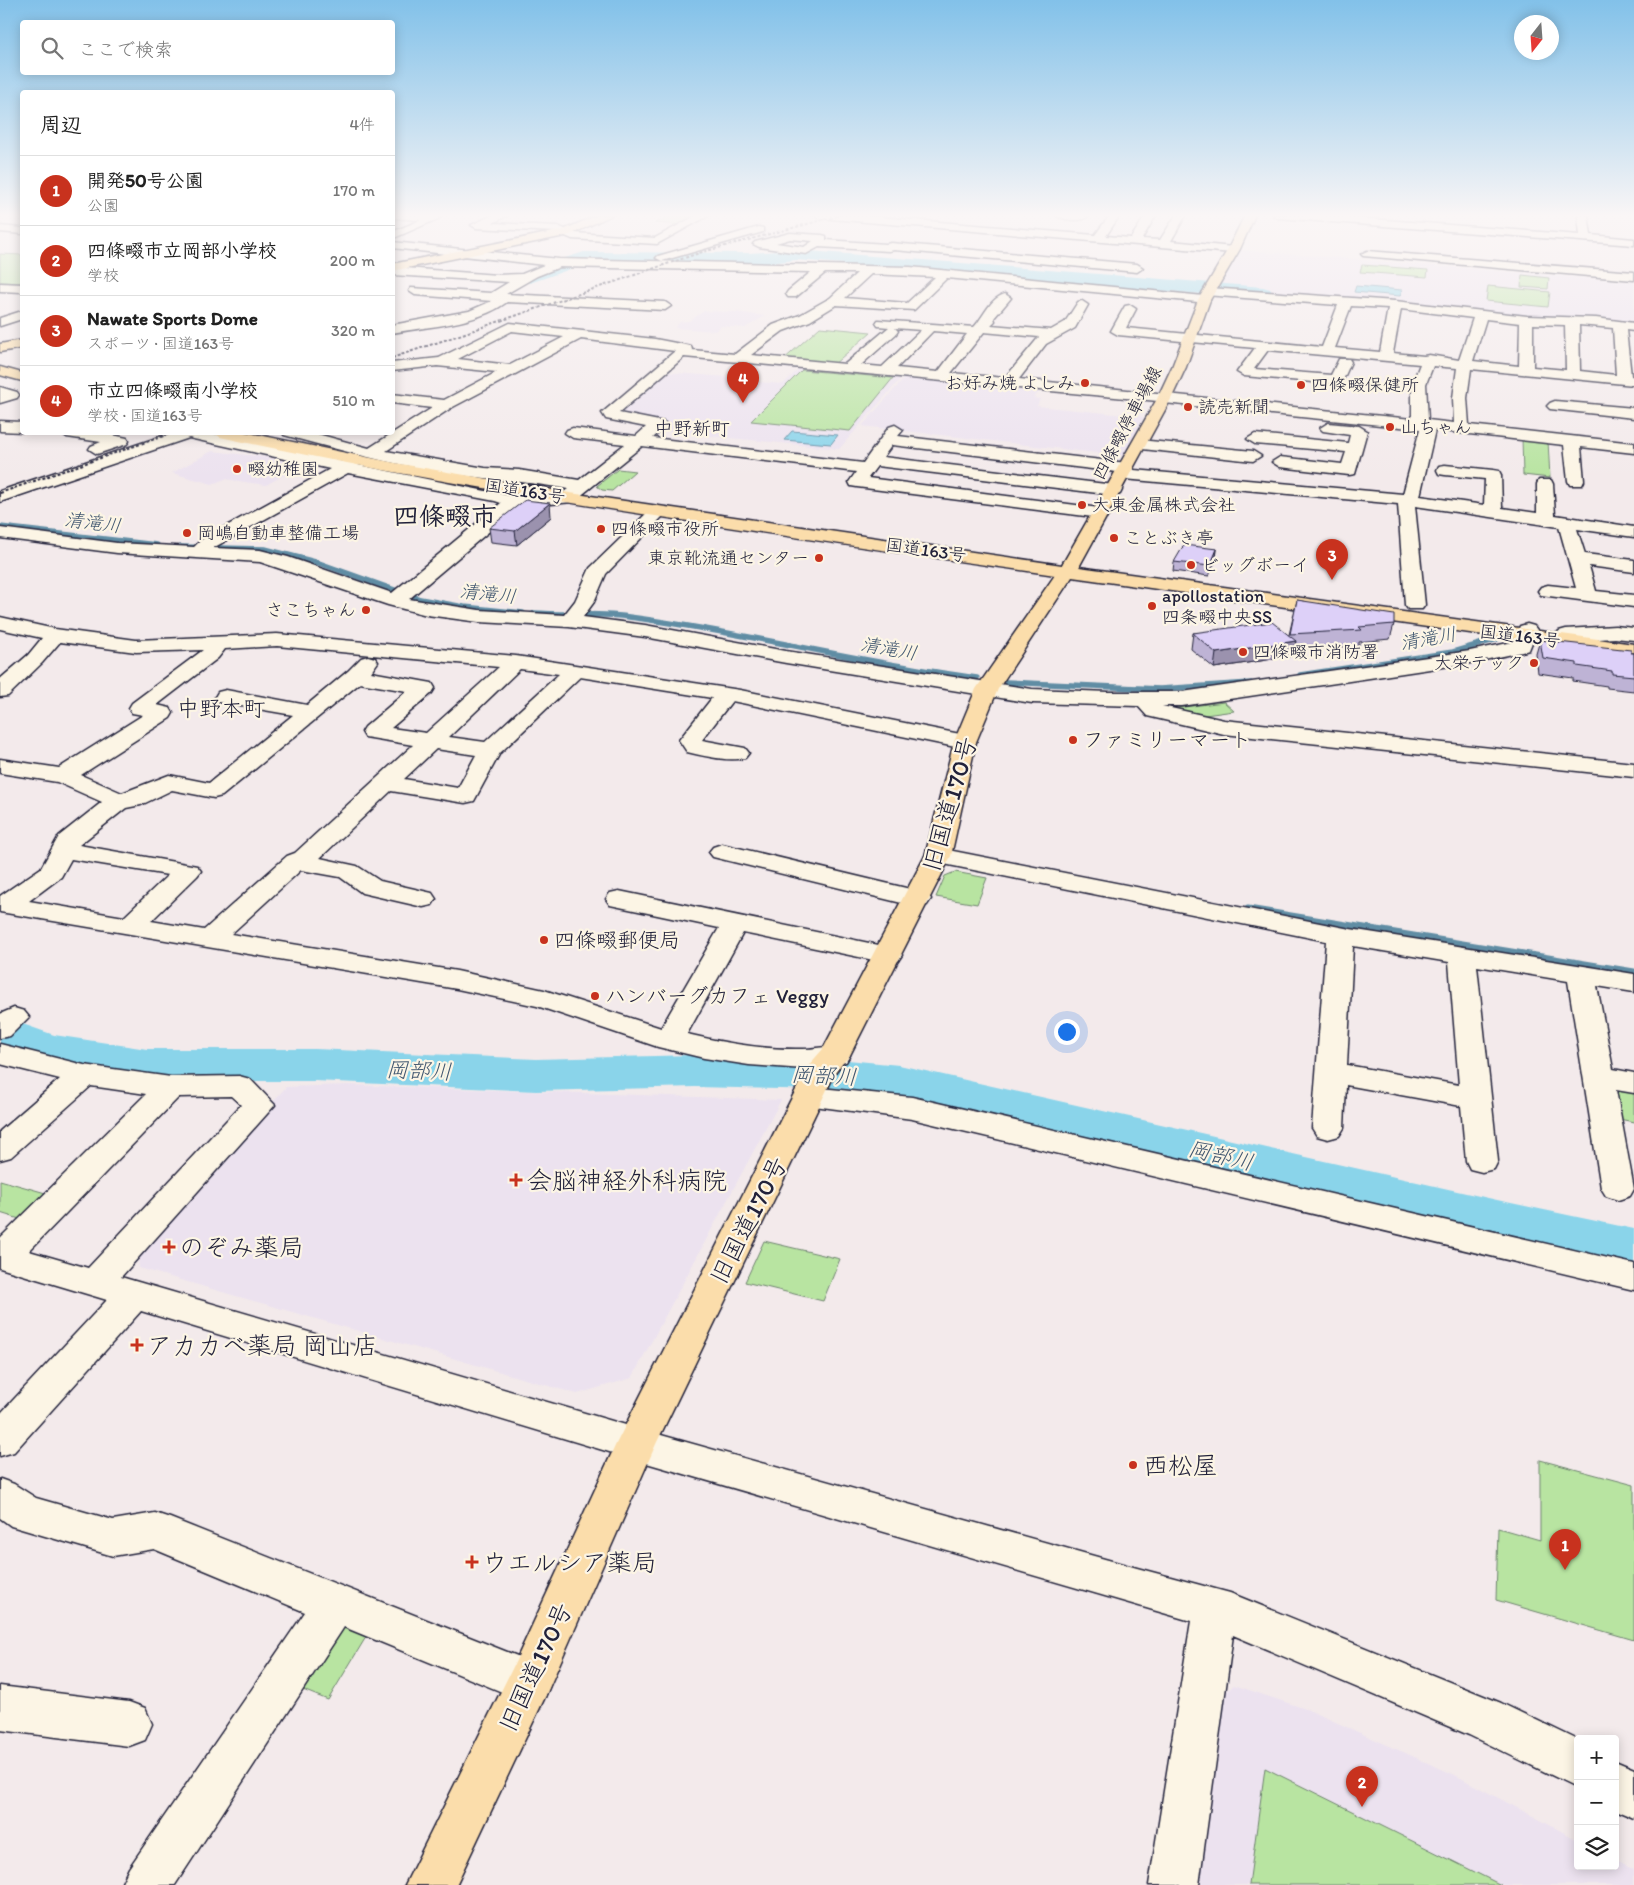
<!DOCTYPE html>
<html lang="ja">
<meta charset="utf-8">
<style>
:root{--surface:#fff;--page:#f6f6f6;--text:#222;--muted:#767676;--line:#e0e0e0;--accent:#c8321e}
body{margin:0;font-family:Itim,"Klee One",sans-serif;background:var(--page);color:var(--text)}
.controls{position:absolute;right:15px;bottom:15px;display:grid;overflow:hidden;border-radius:5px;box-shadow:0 2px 12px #0003}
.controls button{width:45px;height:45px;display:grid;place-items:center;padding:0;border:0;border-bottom:1px solid var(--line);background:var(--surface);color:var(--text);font:25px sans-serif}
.compass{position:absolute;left:1514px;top:15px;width:45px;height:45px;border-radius:50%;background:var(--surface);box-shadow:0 2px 12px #0003;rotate:197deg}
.you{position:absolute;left:1066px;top:1031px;width:18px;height:18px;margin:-12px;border:4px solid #fff;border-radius:50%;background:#1a73e8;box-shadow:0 0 0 8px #1a73e833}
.badge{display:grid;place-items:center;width:32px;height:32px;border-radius:50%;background:var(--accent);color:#fff;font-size:16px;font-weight:700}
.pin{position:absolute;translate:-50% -41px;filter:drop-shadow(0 1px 2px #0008)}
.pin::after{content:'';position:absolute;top:26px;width:18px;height:15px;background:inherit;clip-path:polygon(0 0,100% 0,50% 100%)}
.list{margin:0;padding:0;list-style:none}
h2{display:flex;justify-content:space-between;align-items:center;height:65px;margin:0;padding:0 20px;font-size:21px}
h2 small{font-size:16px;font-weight:400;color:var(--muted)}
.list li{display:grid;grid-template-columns:32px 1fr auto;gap:15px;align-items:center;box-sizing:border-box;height:70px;padding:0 20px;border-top:1px solid var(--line)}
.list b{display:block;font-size:19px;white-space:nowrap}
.list p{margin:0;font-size:16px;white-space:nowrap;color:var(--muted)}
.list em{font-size:16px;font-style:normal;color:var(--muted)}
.icon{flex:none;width:28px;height:28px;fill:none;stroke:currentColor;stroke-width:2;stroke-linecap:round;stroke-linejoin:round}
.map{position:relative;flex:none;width:1634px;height:1885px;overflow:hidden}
.search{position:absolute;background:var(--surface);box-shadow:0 2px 12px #0003;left:20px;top:20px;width:375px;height:55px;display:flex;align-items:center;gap:12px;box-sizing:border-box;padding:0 18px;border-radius:5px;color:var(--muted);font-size:19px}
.panel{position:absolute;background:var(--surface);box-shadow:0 2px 12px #0003;left:20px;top:90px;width:375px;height:345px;border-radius:5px}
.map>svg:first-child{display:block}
.built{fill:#ece2ef}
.green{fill:#b8e4a1;stroke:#6d836e}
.water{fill:#8ad4ea;stroke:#608da4}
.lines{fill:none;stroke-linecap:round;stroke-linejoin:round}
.stream-far1{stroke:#608da4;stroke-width:5.5}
.stream{stroke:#608da4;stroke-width:7}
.river{fill:#8ad4ea;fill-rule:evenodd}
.minor-casing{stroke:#22223b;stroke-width:3}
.major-casing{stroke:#22223b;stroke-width:3}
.highway-casing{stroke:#22223b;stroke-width:3}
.minor{fill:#fcf5e5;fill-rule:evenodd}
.major{fill:#fbddab;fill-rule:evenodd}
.highway{fill:#fbddab;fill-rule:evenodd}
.rail{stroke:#22223b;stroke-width:2;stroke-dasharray:3 2;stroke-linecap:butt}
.wall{fill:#beb3d5;stroke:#22223b}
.shaded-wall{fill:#9b92ae;stroke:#22223b}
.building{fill:#ddd0f8;stroke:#22223b}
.poi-dot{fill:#c8321e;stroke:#fcf5e5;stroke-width:2}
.labels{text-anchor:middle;stroke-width:4.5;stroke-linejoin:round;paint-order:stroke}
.far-poi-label{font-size:18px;fill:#22223b;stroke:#fcf5e5;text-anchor:start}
.far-street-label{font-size:18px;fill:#22223b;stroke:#fcf5e5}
.far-neighbourhood-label{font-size:19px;fill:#22223b;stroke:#fcf5e5}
.far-water-label{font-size:19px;font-style:italic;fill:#415770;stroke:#fcf5e5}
.poi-label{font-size:21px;fill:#22223b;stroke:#fcf5e5;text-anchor:start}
.neighbourhood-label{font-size:22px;fill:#22223b;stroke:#fcf5e5}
.water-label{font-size:22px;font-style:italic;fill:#415770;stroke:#fcf5e5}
.near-street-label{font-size:25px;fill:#22223b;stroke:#fcf5e5}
.near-poi-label{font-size:25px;fill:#22223b;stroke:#fcf5e5;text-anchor:start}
.far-town-label{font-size:26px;font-weight:bold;fill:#22223b;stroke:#fcf5e5}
</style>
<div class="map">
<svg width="1634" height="1885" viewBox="0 0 1634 1885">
<rect width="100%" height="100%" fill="#f3eaeb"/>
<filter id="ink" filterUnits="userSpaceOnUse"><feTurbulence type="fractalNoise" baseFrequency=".02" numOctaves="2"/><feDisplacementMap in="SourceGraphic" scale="10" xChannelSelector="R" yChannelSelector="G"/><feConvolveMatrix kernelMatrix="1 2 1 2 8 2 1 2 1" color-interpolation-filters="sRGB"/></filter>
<g filter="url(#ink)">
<path class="built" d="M1239 250 1634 282V324L1528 317 1467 309 1215 288Z
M704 311 736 312 765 316 745 328 721 326 715 331 675 328 680 322 689 321Z
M801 367 904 375 839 449 661 431 667 425 629 416 621 411 665 372 751 379 748 381 783 384Z
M907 375 1042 388 1034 398 1040 399 1037 406 1144 417 1123 456 862 426Z
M212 451 265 457 302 465 266 485 225 479 212 484 172 473Z
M348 1085 781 1100 632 1378 577 1394 139 1268 138 1255 286 1087Z
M1234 1685 1306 1709 1455 1775 1578 1840V1866H1615V1860L1634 1870V1885H1197L1225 1693Z"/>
<path class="green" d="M672 215H701L683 225 655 223Z
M0 254 22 255V283L0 282Z
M1362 265 1428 270 1427 277 1360 272Z
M1522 275 1549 278 1548 289 1521 287Z
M1488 286 1550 292 1548 307 1486 301Z
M820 327 871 332 833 365 782 361Z
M802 370 893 378 850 431 751 421Z
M1522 438 1548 441 1550 478 1523 475Z
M618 469 635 471 612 491 602 490 597 486Z
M1224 702 1234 711 1205 715 1168 709Z
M955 872 987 878 977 904 936 897 945 876Z
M1613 1087 1634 1091V1122L1619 1119Z
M0 1180 49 1194 23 1220 0 1213Z
M764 1241 840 1259 823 1301 745 1282Z
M1540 1460 1634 1485V1640L1496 1600 1498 1528 1540 1540Z
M343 1623 369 1632 328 1700 293 1686Z
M1265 1768 1501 1885H1249Z"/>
<path class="water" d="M1356 286 1402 290 1400 296 1354 292Z
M792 431 838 435 831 444 784 440Z"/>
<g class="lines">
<path class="stream-far1" d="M0 527 157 545
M181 547 265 549 319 563 420 599 464 607 523 613
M534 613C566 615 597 613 629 617 746 632 860 663 977 678
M1300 675 1453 652 1497 639
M1006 682 1160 689 1251 683"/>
<path class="stream" d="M1248 909 1634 972"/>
<path class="river" d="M796 250 1263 287 1270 289 1273 293 1270 297 1263 299 796 260 749 265 585 264 530 283 523 281 520 277 530 269 584 252 749 253Z
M0 1016 54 1035 147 1049H315L536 1059 695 1055 827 1058 899 1065 1497 1200 1634 1229V1269L1497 1240 899 1097 827 1090 695 1087 536 1091 315 1081H147L45 1064 0 1048Z"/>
<defs>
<path id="minor" d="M392 215H435L440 218 392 239V232L421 220 392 218Z
M493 215H508L493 223 558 226 574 233 655 238 697 215H710L657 244 572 239 556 232 476 228 471 225Z
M814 215H855L1095 235 1110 215H1120L1106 236 1131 238 1146 215H1156L1142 239 1160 240 1176 215H1186L1171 241 1233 247 1239 250 1233 253 819 218Z
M1056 215H1086L1087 217C1081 222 1062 220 1056 215Z
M1273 215H1319L1580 235 1578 215H1588L1591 235 1634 239V245L1278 218Z
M0 226 22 228V234L0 232Z
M759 227 763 228V232L662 261 656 258 658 256Z
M790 233 822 235 826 236V240L886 244 891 243 1137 264 1143 268 1137 272 894 250 889 251 819 247 806 254 759 247 753 244 755 242ZM790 239 813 241 804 247 776 243Z
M392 242 559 259 910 267 1204 296 1210 300 1208 303 947 278 914 310 836 305 810 321 783 331 751 355 845 364 889 327 878 326 876 323 878 320 974 327C983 318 990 298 1005 294L1011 298 994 318 995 321 991 325 1051 330 1065 322 1078 302 1082 301 1088 305 1075 328 1046 344 1019 379 1412 419V384L1420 364 1268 350 1254 369 1331 375 1339 359H1349L1351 362 1343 380 1336 384 1244 376 1237 372 1255 348 1118 335 1111 331 1125 306 1130 305 1136 309 1126 328 1322 347 1338 305 1205 295 1203 292 1209 288 1395 301 1527 316 1596 318 1634 323V331L1626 330 1631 376 1634 377V385L1471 369 1467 398 1469 425 1634 443V453L1581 447 1584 481 1582 485H1570L1568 481 1564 445 1435 430 1420 496 1484 505 1485 479 1445 475 1439 474 1437 470 1439 466 1445 465 1493 470 1499 471 1501 475 1502 508 1537 513V484L1539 480H1551L1553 484 1555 515 1634 527V537L1577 529 1585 554 1634 560V572L1589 566 1596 591 1634 595V607L1541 595 1538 591 1541 587 1548 585 1576 588 1559 527 1415 506 1425 605 1422 609H1408L1405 605 1398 504 1124 479 1118 478 1116 474 1117 472 892 445 883 457 1114 485 1120 486 1122 490 1120 494 1114 495 877 466 868 478 1107 509 1110 513 1107 517 1101 518 857 487 851 486 849 482 856 472 642 446 573 502 518 507 409 599 479 610 564 615 575 601 590 568 652 508H664L667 512 606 574 594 602 583 617 645 625 786 651 1032 689 1108 692H1182L1470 651 1513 642 1520 626 1527 624 1534 626 1537 630 1529 650 1522 652 1470 663 1182 706H1162L1224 720 1634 763V777L1224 734 1147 716 1138 706 1032 703 786 663 645 637 569 627 479 622 427 615 388 605 260 562 117 553 0 538V528L117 543 194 547 201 540 330 469 189 438 0 502V491L174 432H205L344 462 350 460 358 465 515 497 562 493 568 489C541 484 513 481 485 478 417 471 350 453 284 435L283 432H310L369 448 432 408 392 403V394L444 400 497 372 437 366 392 371V363L439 358 510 323 655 339 691 346 692 350 735 354 773 325 800 315 830 298 857 273H825L796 297H788L786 294 788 291 811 272 560 267 537 276 506 294 665 302 671 306 665 310 507 302C476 325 429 326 392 333V325L469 311 492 301 415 295 409 291 411 288 491 293 509 282 392 275V267L497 275 522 274 544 265 392 248ZM871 274 935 277 907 303 845 298ZM1351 306 1388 308 1380 352 1335 348ZM1401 309 1473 318 1459 360 1429 355 1424 356 1393 353ZM1486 319 1520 323 1519 366 1473 361ZM1533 324 1565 325 1566 370 1533 367ZM1579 325 1613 328 1616 375 1580 371ZM895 328 921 330 882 367 861 365 896 334 898 331ZM512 331 564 337 510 365 458 359ZM933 331 967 334 938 372 897 368ZM984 332 1039 337 1005 378 951 373ZM581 339 675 351 602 413 606 419 646 427 636 436 573 428 567 430 565 433 573 438 625 444 579 480 519 470 485 468 386 451 451 408ZM684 357 1158 401 1164 403 1420 429 1403 494 1134 470 1133 465 1127 463 898 436 903 430 895 425 889 427 863 463 653 438 667 425 664 422 619 413ZM1433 366 1457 368 1453 398 1454 423 1428 420 1426 384ZM348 473 495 501 501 503 392 593 288 557 260 550 213 548Z
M1367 251 1634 272V280L1363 256 1361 254Z
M0 283 22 284V292L0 291Z
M22 311V319L0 326V318Z
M0 387 17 392 19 395 17 398 0 403Z
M1555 401 1634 408V418L1550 409 1547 406 1550 403Z
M0 421 22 422V432L0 431Z
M1328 423 1359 426 1367 431 1355 474 1349 475 1280 467 1272 462 1280 457 1342 464 1346 452 1255 444 1247 439 1255 434 1348 443 1350 435 1323 431 1320 428Z
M60 432H98L127 438 129 441 127 444 97 454 89 449 91 446 101 442 67 437Z
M1139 440 1253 451 1261 456 1253 461 1133 448 1131 445Z
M0 617 55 629 136 640 277 634 516 656 740 690 965 735 973 737 976 742 973 747 965 749 732 701 702 740 745 748 749 753 745 758C728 762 704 756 687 752L679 740 712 698 580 677 500 753 474 801 465 803 391 791 320 858 357 866 380 881 432 893 436 899 432 905 423 907 362 893 340 877 301 870 231 934 457 971 544 990 661 1028 719 928 610 905 606 899 610 893 619 891 898 949 902 955 898 961 888 963 743 933 687 1034C724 1043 765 1050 803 1049 818 1049 831 1044 846 1048L850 1055 846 1062 804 1069 749 1065 704 1058 658 1047 537 1006 457 989 0 912V896L41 868 59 836 102 802 57 782 0 773V759L59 768 143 715 132 713 129 708 132 703 203 650 136 652 60 642 42 663 8 696 0 697V679L28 655 42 638 0 629ZM277 646 499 667 426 733 391 728 432 693 435 688 432 683 371 672 378 662 375 658 368 656 361 658 348 671 307 705 226 690 218 692 215 697 218 702 293 715 209 783 169 775 122 793 81 775 170 718 173 713 170 708 157 705 218 658 225 649ZM520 669 559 674 485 742 449 737ZM360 683 407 691 365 727 362 732 365 737 413 745 295 853 287 856 204 930 151 921 197 876 201 871 197 866 79 845 126 808 141 805 172 790 214 798 222 796ZM436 749 476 755 458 788 404 779ZM71 859 168 875 124 917 29 901 61 877Z
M1615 626 1634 628V640L1615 638 1566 641 1559 639 1556 635 1559 631 1566 629Z
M722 844 927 893 931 899 927 905 918 907 713 857 709 852 713 847Z
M938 848 1350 929 1634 974V992L1597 986 1613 1069 1634 1073V1093L1616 1090 1634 1189 1630 1196 1618 1200 1606 1196 1601 1188 1568 981 1477 966 1498 1161 1494 1169 1482 1172 1470 1169 1466 1161 1461 1106 1346 1085 1344 1128 1339 1136 1328 1139 1317 1136 1312 1128 1326 941 929 861 925 856 929 851ZM1353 946 1449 962 1459 1085 1347 1065Z
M14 1008 24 1011 29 1017 10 1036 0 1038V1014Z
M0 1044 84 1065 171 1077 239 1076 250 1079 275 1105 121 1277 636 1428 1137 1568 1230 1593 1501 1703 1578 1740V1788L1469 1735 1233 1635 1199 1885H1149L1191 1621 636 1460 141 1311 14 1452 0 1456V1414L107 1300 0 1268V1238L146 1094 91 1086 11 1157 0 1160V1131L60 1079 0 1064ZM231 1096 241 1105 88 1268 29 1251 179 1097Z
M810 1087 912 1097 1634 1264V1290L912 1119 799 1104 794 1097 799 1090Z
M0 1479 14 1484 36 1498 113 1520 155 1513 170 1518 545 1667 551 1682 545 1697 529 1703 344 1627 175 1885H121L129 1868 305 1612 154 1549 113 1556 11 1526 0 1518Z
M0 1686 129 1702 145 1708 152 1724 145 1740 129 1746 0 1730Z
M1615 1761 1634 1769V1818L1615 1810Z"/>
<path id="major" d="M1245 215H1255L1240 249 1210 300 1186 367 1171 399 1080 565 1078 569H1064L1062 565 1157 399 1172 367 1198 300 1228 249Z"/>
<path id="highway" d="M598 215H612L570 235 392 271V264L563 230Z
M22 340V348L0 352V344Z
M0 367 22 373V381L0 375Z
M213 432H244L395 463 570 493 1062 565 1064 561H1078L1080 565 1079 567 1634 644V656L1072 577 998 689 976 742 951 856 850 1055 836 1071 656 1444 545 1697 456 1885H405L513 1667 616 1444 808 1066 823 1049 925 856 954 742 976 689 1055 575C776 534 496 497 220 437Z"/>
</defs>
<use href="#minor" class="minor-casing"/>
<use href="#major" class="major-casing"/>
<use href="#highway" class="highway-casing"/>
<use href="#minor" class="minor"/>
<use href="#major" class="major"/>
<use href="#highway" class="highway"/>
<path class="rail" d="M392 358 699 253 841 215
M0 493 175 432"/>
</g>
<path class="wall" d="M551 517 517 545 491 542 489 528Z
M1217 549 1216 559 1209 576 1173 571 1174 562Z
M1297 600 1394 624 1390 639 1359 642V646L1295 649 1293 656 1214 668 1191 649 1193 633 1289 635Z
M1540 640 1634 653V691L1607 688V686L1573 681V678L1538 673 1536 654Z"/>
<path class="shaded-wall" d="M550 503 551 517 517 545 515 531Z
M1217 549 1216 559 1209 576 1210 566Z
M1296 641 1293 656 1214 668 1216 653Z"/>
<path class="building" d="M525 500 550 503 515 531 489 528Z
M1184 545 1217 549 1210 566 1174 562Z
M1297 600 1394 615V624L1359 627 1362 630 1290 634Z
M1272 622 1296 641 1216 653 1193 633Z
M1540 640 1631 650V653H1634V676L1612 674V671L1577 666V663L1543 658Z"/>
</g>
<linearGradient id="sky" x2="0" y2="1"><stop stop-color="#82c1e9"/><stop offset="0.45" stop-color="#faf6f6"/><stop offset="1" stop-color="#faf6f6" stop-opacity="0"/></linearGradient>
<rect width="1634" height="479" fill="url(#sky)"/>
<g class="poi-dot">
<circle cx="1085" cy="383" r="5"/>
<circle cx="1301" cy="385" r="5"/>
<circle cx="1188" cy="407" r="5"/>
<circle cx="1390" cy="427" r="5"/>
<circle cx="237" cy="469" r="5"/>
<circle cx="1082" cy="505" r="5"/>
<circle cx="601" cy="529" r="5"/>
<circle cx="187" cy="533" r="5"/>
<circle cx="1114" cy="538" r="5"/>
<circle cx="819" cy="558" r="5"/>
<circle cx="1191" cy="565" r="5"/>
<circle cx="1152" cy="606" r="5"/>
<circle cx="366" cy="610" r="5"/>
<circle cx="1243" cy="652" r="5"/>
<circle cx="1534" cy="663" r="5"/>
<circle cx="1073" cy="740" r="5"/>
<circle cx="544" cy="940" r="5"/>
<circle cx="595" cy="996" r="5"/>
<path d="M513.5 1172.5h5v5h5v5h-5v5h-5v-5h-5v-5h5z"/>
<path d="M166.5 1239.5h5v5h5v5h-5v5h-5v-5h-5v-5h5z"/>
<path d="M134.5 1337.5h5v5h5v5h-5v5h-5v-5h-5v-5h5z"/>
<circle cx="1133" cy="1465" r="5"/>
<path d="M469.5 1554.5h5v5h5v5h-5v5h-5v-5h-5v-5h5z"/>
</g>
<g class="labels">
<g class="far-poi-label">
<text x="1075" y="389" text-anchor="end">お好み焼 よしみ</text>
<text x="1311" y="391">四條畷保健所</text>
<text x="1198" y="413">読売新聞</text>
<text x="1400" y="433">山ちゃん</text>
<text x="247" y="475">畷幼稚園</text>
<text x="1092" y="511">大東金属株式会社</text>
<text x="611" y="535">四條畷市役所</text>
<text x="197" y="539">岡嶋自動車整備工場</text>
<text x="1124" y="544">ことぶき亭</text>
<text x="809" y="564" text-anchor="end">東京靴流通センター</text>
<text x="1201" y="571">ビッグボーイ</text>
<text x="1162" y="602">apollostation<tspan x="1162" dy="21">四条畷中央SS</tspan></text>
<text x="356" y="616" text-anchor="end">さこちゃん</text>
<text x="1253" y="658">四條畷市消防署</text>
<text x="1524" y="669" text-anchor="end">大栄テック</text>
</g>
<g class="far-street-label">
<text transform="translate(1127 423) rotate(-62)" y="6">四條畷停車場線</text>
<text transform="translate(525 491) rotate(9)" y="6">国道163号</text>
<text transform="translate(926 550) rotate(8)" y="6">国道163号</text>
<text transform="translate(1520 636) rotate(7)" y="6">国道163号</text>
</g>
<g class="far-neighbourhood-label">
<text x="692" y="435">中野新町</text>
</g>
<g class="far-water-label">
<text transform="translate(93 522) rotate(7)" y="7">清滝川</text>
<text transform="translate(488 593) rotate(6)" y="7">清滝川</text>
<text transform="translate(1428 638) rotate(-10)" y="7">清滝川</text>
<text transform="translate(889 648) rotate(10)" y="7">清滝川</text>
</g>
<g class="poi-label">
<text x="1083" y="747">ファミリーマート</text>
<text x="554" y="947">四條畷郵便局</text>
<text x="605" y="1003">ハンバーグカフェ Veggy</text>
</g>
<g class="neighbourhood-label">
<text x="221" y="716">中野本町</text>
</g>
<g class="water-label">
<text transform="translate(419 1070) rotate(2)" y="8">岡部川</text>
<text transform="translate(824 1075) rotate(3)" y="8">岡部川</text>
<text transform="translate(1221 1155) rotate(13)" y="8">岡部川</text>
</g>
<g class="near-street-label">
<text transform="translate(949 804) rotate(-74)" y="9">旧国道170号</text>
<text transform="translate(748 1220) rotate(-63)" y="9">旧国道170号</text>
<text transform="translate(535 1667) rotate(-65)" y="9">旧国道170号</text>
</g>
<g class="near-poi-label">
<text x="527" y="1189">会脳神経外科病院</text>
<text x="179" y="1256">のぞみ薬局</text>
<text x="147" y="1354">アカカベ薬局 岡山店</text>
<text x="1143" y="1474">西松屋</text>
<text x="482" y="1571">ウエルシア薬局</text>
</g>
<g class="far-town-label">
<text x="445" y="525">四條畷市</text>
</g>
</g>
</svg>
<div class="controls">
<button>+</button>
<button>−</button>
<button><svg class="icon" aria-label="layers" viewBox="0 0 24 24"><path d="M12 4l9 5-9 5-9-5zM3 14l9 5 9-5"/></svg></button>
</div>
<svg class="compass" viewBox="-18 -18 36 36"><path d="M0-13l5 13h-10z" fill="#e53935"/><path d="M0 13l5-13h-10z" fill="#767676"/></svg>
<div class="you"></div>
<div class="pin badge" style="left:1565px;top:1570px">1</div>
<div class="pin badge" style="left:1362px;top:1807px">2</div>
<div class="pin badge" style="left:1332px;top:580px">3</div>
<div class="pin badge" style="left:743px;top:403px">4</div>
<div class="search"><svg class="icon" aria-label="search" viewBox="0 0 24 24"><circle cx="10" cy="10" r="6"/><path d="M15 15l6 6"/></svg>ここで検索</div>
<section class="panel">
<h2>周辺<small>4件</small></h2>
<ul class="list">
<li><span class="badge">1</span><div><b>開発50号公園</b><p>公園</p></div><em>170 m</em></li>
<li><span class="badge">2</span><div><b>四條畷市立岡部小学校</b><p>学校</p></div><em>200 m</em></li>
<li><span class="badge">3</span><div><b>Nawate Sports Dome</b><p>スポーツ · 国道163号</p></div><em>320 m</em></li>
<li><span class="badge">4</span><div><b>市立四條畷南小学校</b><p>学校 · 国道163号</p></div><em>510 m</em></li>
</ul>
</section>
</div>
